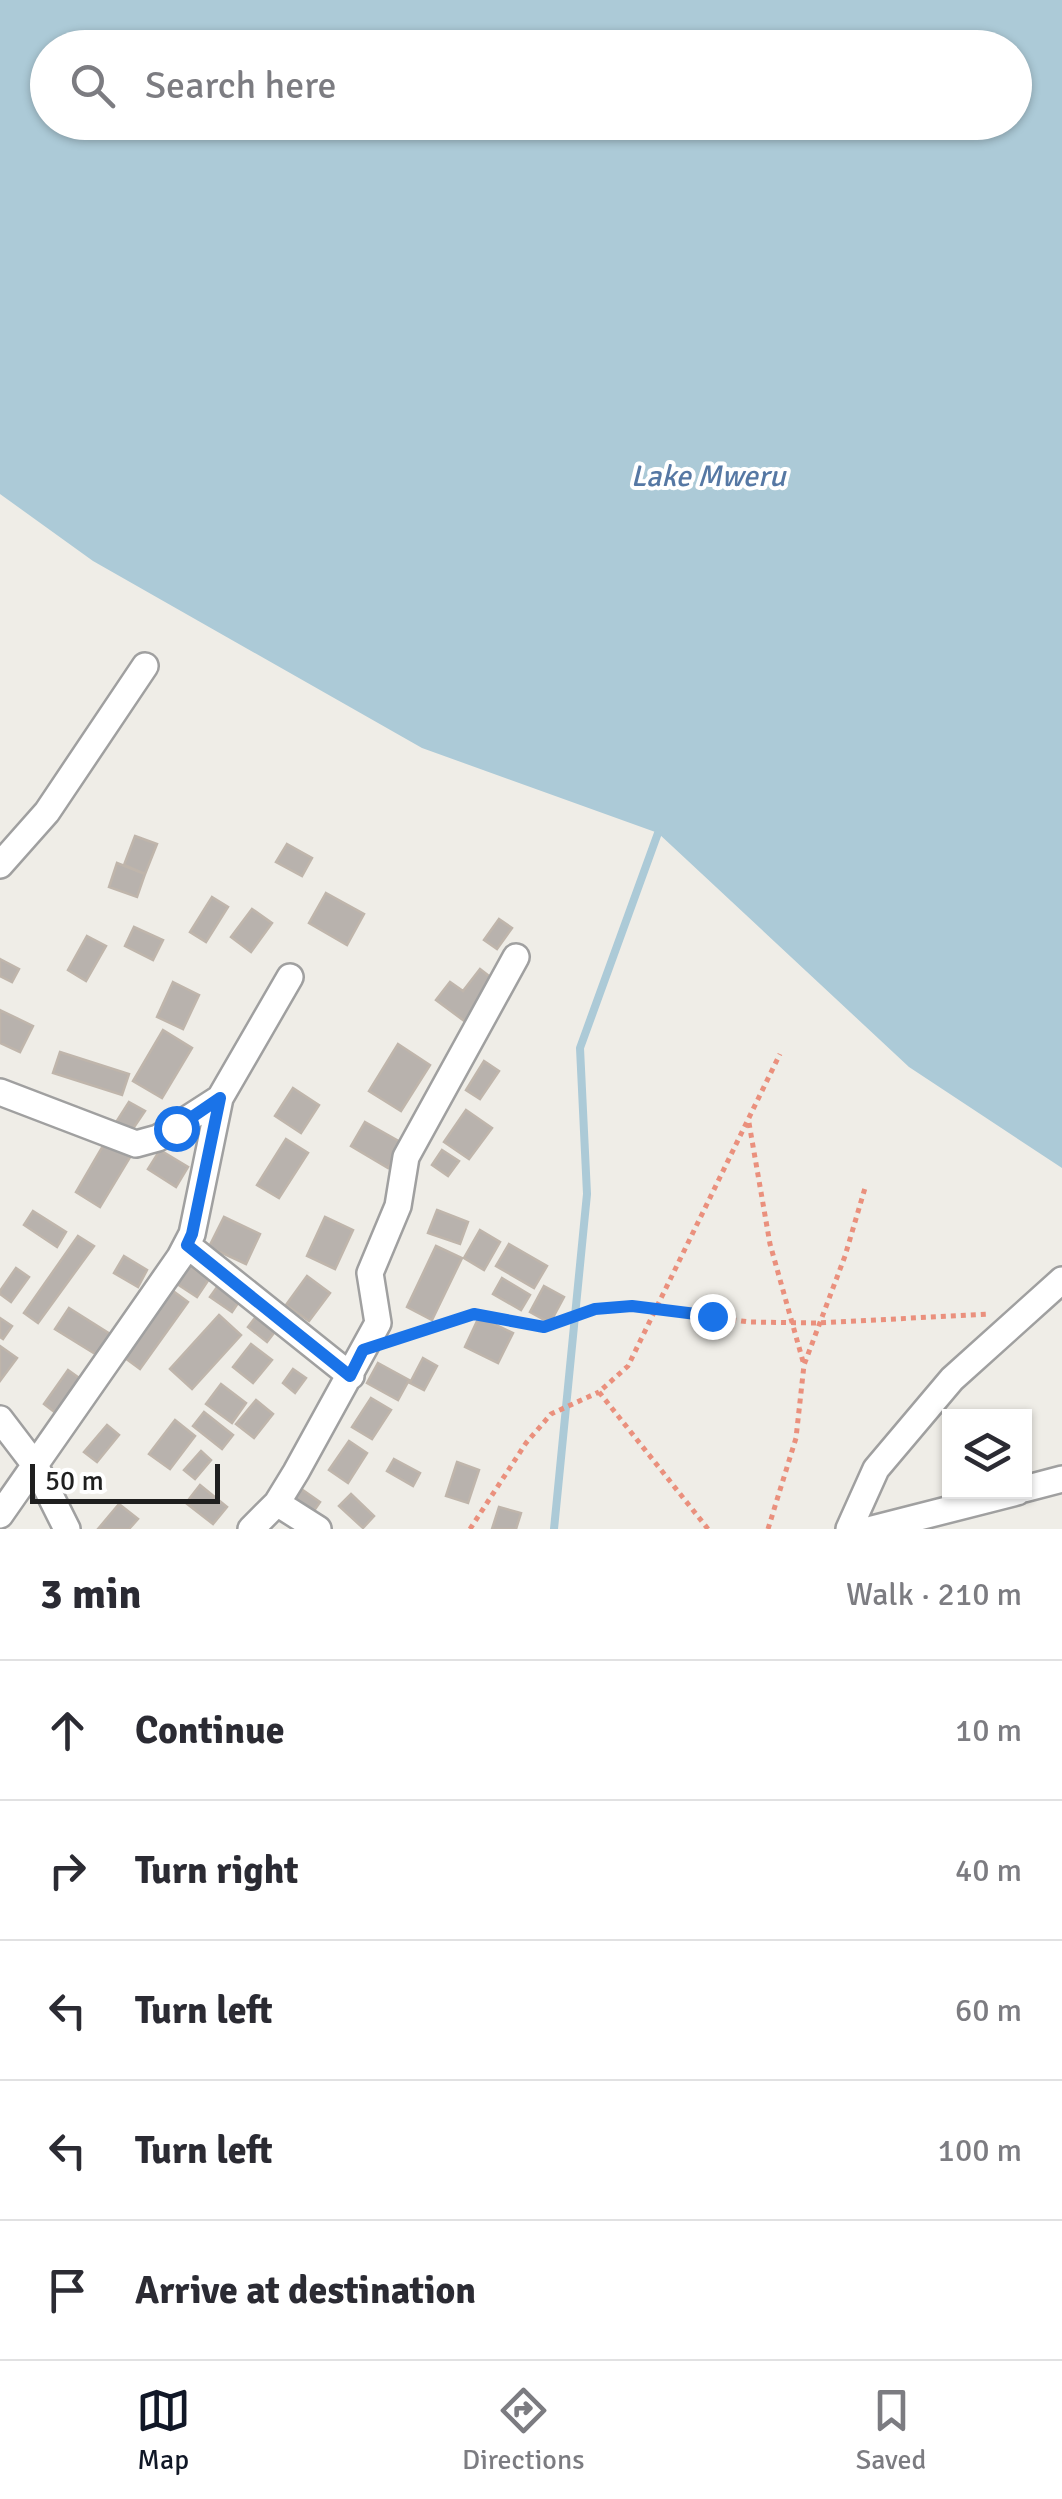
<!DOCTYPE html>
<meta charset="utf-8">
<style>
:root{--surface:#fff;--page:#f7f7f7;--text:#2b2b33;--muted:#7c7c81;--line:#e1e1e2;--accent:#111827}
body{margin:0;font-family:Signika,sans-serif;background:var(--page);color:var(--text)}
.controls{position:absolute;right:30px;bottom:30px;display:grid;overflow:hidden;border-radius:0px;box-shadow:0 2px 8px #0004}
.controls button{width:90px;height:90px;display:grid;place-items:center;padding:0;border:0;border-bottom:2px solid var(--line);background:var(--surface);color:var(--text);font:50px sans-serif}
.scale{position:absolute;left:30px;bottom:25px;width:190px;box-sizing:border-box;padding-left:10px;border:5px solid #1f1f1f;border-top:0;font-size:28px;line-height:35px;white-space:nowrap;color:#1f1f1f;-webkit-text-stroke:8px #fff;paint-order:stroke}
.stop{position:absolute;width:30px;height:30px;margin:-22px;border:8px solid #1a73e8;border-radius:50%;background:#fff}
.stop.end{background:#1a73e8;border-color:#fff;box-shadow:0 2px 10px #0008}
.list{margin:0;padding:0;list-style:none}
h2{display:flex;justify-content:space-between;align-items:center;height:130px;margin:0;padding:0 40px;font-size:42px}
h2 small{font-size:32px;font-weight:400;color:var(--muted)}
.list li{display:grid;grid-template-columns:65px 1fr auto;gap:30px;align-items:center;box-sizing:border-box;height:140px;padding:0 40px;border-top:2px solid var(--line)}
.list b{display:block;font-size:38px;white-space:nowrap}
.list em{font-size:32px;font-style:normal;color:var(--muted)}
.icon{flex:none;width:55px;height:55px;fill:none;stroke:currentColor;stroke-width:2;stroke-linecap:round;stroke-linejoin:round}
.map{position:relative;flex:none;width:1062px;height:1529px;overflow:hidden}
.search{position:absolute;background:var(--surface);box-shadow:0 2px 8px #0004;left:30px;right:30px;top:30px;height:110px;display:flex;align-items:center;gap:25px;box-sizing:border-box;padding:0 35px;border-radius:55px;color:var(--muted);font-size:38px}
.sheet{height:830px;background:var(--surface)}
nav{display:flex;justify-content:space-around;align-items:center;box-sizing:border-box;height:140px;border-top:2px solid var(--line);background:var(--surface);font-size:28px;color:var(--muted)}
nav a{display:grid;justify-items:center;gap:5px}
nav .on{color:var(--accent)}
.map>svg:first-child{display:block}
.water{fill:#accad7;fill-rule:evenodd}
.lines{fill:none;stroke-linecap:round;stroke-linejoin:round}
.stream{stroke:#accad7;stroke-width:8}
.building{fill:#b8b2ad;stroke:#bfb5ab;stroke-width:2.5}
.minor-casing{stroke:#a0a0a0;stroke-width:30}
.path{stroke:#ea907d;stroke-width:5;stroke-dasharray:5 5;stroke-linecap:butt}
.minor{stroke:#fff;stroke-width:25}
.route{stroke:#1a73e8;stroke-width:12}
.labels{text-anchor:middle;stroke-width:8;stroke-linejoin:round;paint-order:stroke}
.water-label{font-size:30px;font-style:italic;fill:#5678a4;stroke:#fff}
</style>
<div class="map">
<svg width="1062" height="1529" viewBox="0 0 1062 1529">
<rect width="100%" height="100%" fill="#efede7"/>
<path class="water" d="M0 0H1062V1168L909 1067 658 833 422 748 93 561 0 494ZM48 48H1014V122H48Z"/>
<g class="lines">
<path class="stream" d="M554 1529 587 1194 580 1048 658 833"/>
</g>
<path class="building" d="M135 836 157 844 145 874 124 865Z
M287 844 312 858 302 876 276 862Z
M117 863 145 874 137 897 109 887Z
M326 893 364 914 347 945 309 923Z
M212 897 228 907 206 942 190 932Z
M252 909 272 923 251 952 231 937Z
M499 919 512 928 497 949 484 940Z
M134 927 163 940 153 960 125 946Z
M87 936 106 946 86 981 68 970Z
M0 959 19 969 12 982 0 976Z
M480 969 498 983 467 1023 436 1000 450 982 463 991Z
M173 982 199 995 183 1029 157 1017Z
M0 1010 33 1026 20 1052 0 1043Z
M163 1030 192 1048 162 1098 133 1081Z
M398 1044 430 1065 401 1111 369 1091Z
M60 1052 129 1074 122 1095 53 1073Z
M484 1061 499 1071 480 1099 466 1090Z
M293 1088 319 1105 301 1133 275 1116Z
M129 1102 145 1111 128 1136 113 1127Z
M466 1110 492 1128 469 1159 444 1142Z
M365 1122 402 1143 388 1168 351 1146Z
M107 1139 132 1154 100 1207 76 1192Z
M286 1139 308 1153 279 1198 257 1185Z
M160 1150 188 1167 176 1187 148 1169Z
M442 1150 459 1161 448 1176 432 1165Z
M437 1210 468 1222 460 1244 428 1233Z
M33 1211 66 1232 57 1247 24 1225Z
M224 1217 260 1234 246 1264 209 1247Z
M325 1217 353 1230 335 1269 307 1256Z
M480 1230 500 1242 484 1270 464 1258Z
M78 1236 94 1246 38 1323 24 1313Z
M509 1244 547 1266 534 1288 496 1266Z
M436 1246 462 1258 432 1320 407 1307Z
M124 1256 147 1270 138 1287 114 1273Z
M189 1266 209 1279 197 1297 177 1284Z
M16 1268 29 1277 11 1302 0 1294V1291Z
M307 1276 330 1293 309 1321 286 1305Z
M502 1278 530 1295 521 1310 493 1294Z
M220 1283 242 1297 232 1312 210 1297Z
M544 1286 564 1297 550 1323 530 1312Z
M169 1288 188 1302 140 1369 121 1355Z
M69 1308 110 1334 97 1355 55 1329Z
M258 1314 277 1329 267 1342 248 1327Z
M219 1315 241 1335 192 1389 170 1369Z
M479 1317 513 1333 498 1363 465 1347Z
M0 1318 12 1326 3 1339 0 1337Z
M251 1344 272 1360 253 1383 233 1367Z
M0 1346 17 1358 0 1381Z
M423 1358 437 1366 424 1390 410 1383Z
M378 1363 409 1380 398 1400 367 1383Z
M293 1369 306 1378 295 1393 283 1383Z
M68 1370 82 1380 57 1414 44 1404Z
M221 1384 246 1403 232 1423 206 1404Z
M371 1398 391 1410 372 1439 352 1427Z
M256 1400 273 1414 254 1438 236 1424Z
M204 1412 233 1435 222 1449 193 1426Z
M175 1420 195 1436 170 1469 149 1454Z
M107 1425 119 1435 97 1462 84 1452Z
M349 1441 367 1453 348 1483 329 1470Z
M201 1451 211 1460 195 1479 184 1470Z
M394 1459 420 1473 413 1486 387 1471Z
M457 1462 479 1470 468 1503 446 1496Z
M200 1485 227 1507 213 1524 186 1503Z
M297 1486 320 1502 311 1515 288 1499Z
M351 1494 374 1516 363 1528 339 1506Z
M119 1504 138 1519 129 1529H98Z
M499 1507 521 1513 516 1529H492Z"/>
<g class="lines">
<defs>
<path id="minor" d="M0 865 47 812 145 666
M0 1092 136 1144 158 1138 220 1098
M187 1245 351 1376
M0 1419 35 1465 67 1529
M1024 1489 1062 1479
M277 1503 318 1529
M0 1515 180 1257 192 1234 220 1098 290 977
M251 1529 277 1503 296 1472 378 1323 370 1273 398 1206 406 1157 516 957
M849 1529 876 1469 952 1379 1062 1280
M872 1529 1017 1492"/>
</defs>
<use href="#minor" class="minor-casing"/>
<path class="path" d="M749 1123 770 1244 804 1365
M400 1337 474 1314 544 1327 595 1309 631 1306 749 1322 818 1323 989 1314
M470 1529 526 1443 551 1414 599 1392
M708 1529 599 1392 628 1366 780 1054
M768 1529 796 1438 804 1365 845 1256 865 1188"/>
<use href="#minor" class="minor"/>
</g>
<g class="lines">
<path class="route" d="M176 1128 220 1098 192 1234 187 1245 350 1376 363 1350 474 1314 544 1327 595 1309 632 1306 712 1316"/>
</g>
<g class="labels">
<g class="water-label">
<text x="708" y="486">Lake Mweru</text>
</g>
</g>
</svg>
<div class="controls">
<button><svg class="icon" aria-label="layers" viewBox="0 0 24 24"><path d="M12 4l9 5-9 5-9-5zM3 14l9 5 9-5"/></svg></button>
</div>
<div class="scale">50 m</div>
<div class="stop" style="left:176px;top:1128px"></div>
<div class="stop end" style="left:712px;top:1316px"></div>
<div class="search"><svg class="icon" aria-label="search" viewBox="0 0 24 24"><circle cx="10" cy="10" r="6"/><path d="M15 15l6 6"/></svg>Search here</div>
</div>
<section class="sheet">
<h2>3 min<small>Walk · 210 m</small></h2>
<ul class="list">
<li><svg class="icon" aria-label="ahead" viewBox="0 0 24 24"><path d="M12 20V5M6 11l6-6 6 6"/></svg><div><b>Continue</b></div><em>10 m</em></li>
<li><svg class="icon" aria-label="right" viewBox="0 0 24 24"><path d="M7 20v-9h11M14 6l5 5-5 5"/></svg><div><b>Turn right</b></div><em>40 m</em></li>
<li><svg class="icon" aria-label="left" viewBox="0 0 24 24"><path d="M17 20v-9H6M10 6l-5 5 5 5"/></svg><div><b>Turn left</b></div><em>60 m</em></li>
<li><svg class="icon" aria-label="left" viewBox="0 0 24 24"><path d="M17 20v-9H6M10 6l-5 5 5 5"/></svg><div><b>Turn left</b></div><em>100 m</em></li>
<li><svg class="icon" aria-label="arrive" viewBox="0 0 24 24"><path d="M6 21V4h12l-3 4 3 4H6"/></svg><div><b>Arrive at destination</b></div></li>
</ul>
</section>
<nav>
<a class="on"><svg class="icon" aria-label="map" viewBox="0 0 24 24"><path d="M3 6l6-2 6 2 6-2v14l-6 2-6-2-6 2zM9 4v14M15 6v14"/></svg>Map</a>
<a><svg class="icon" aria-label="directions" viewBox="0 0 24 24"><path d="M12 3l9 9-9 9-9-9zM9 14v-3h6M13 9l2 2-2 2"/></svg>Directions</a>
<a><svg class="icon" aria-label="saved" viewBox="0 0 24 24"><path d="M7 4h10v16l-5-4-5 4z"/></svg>Saved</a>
</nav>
